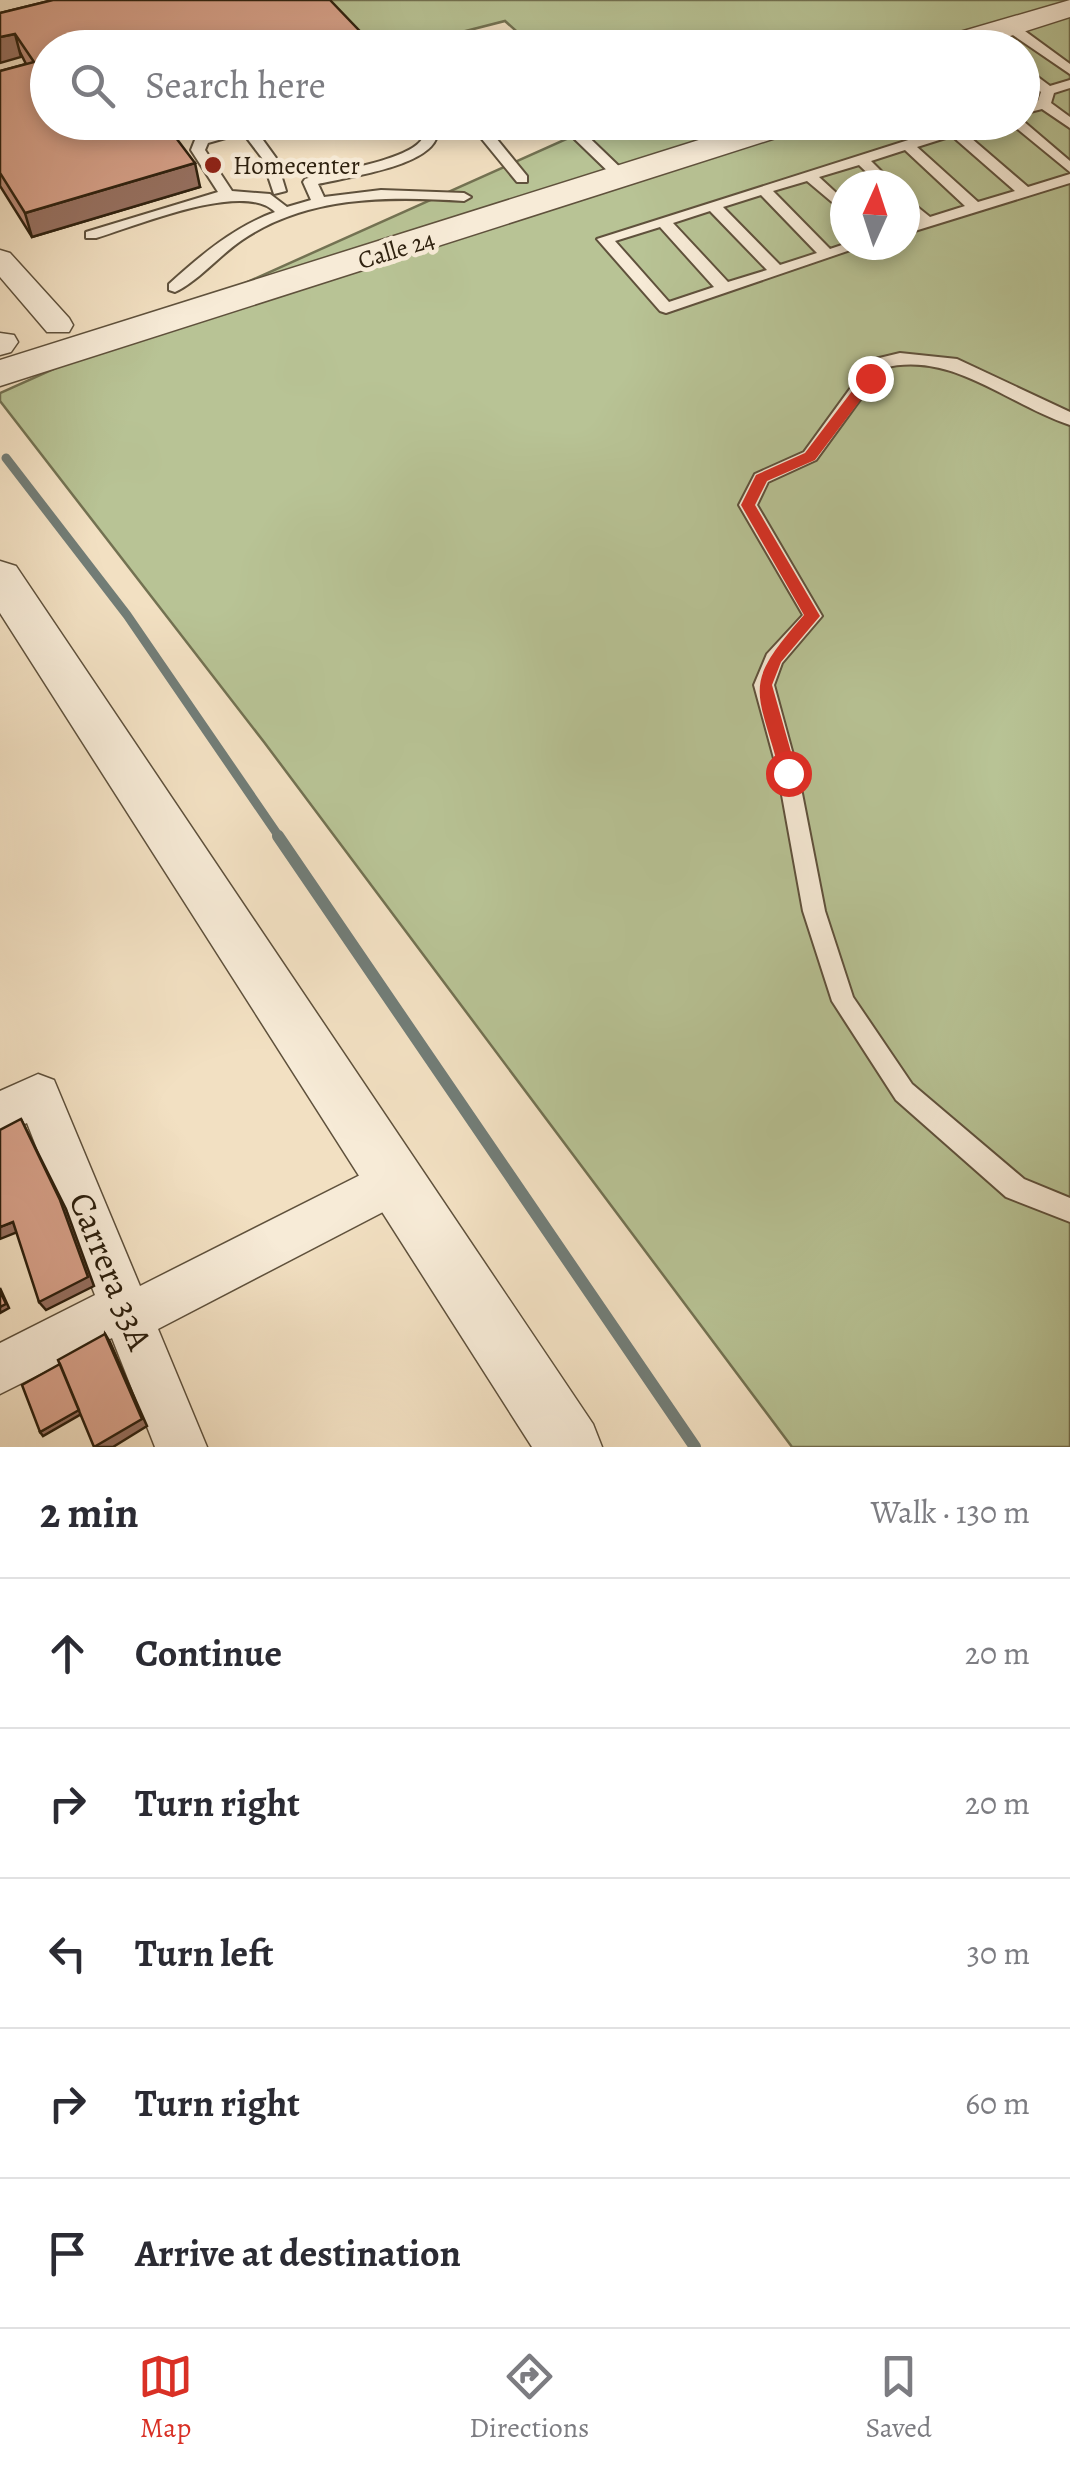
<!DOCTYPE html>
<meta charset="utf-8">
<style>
:root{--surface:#fff;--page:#f7f7f7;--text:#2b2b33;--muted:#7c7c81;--line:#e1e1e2;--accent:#d93025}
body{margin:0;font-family:Alegreya,serif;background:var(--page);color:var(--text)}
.compass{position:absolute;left:830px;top:170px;width:90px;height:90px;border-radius:50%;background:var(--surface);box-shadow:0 5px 15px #0003;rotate:3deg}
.stop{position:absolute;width:30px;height:30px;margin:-22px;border:8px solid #d93025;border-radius:50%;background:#fff}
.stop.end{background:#d93025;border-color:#fff;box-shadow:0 2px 10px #0008}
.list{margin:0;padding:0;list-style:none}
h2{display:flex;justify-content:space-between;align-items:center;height:130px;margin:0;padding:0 40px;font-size:42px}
h2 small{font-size:32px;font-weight:400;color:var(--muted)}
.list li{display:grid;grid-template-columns:65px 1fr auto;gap:30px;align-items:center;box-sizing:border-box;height:150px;padding:0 40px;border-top:2px solid var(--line)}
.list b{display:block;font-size:38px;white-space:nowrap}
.list em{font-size:32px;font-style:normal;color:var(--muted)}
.icon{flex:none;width:55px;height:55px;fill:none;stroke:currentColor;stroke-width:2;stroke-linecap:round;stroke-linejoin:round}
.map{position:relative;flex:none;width:1070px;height:1447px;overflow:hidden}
.search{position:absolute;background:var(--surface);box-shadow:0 5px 15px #0003;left:30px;right:30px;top:30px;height:110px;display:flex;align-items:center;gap:25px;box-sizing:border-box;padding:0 35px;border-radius:55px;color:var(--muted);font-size:38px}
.sheet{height:880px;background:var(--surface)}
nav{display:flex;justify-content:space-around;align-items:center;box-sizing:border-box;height:140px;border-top:2px solid var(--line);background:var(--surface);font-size:28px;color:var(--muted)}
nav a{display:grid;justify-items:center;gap:5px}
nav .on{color:var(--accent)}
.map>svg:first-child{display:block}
.green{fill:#b8c395;stroke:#737252;stroke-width:2.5;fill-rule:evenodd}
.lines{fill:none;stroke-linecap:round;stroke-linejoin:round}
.stream-far1{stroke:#727d77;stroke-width:9}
.stream{stroke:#727d77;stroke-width:12}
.service-casing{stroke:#5f513c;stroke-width:4}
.minor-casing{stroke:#5f513c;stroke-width:3}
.tertiary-casing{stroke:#5f513c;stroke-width:3}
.service{fill:#f7ebd7;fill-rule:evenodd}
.minor{fill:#f7ebd7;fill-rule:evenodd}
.tertiary{fill:#f7ebd7;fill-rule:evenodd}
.wall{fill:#ba8b78;stroke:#2e210f;stroke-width:2.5}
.shaded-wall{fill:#977161;stroke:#2e210f;stroke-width:2.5}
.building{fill:#d8a28b;stroke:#2e210f;stroke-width:2.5}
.route{fill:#d93025}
.poi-dot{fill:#8f2418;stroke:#f7ebd7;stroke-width:4}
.labels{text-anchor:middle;stroke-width:9;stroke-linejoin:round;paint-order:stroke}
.far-poi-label{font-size:25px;fill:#2e210f;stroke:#f7ebd7;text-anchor:start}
.far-street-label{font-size:25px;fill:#2e210f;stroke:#f7ebd7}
.near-street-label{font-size:35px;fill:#2e210f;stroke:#f7ebd7}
</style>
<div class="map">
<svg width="1070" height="1447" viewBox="0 0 1070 1447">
<rect width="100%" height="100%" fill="#f2e0c2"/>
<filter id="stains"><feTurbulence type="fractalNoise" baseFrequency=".002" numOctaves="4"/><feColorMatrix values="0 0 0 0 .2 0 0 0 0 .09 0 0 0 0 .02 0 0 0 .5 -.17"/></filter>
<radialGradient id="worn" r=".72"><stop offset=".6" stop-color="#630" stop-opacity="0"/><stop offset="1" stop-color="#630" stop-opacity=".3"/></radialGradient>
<path class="green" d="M310 0H1070V1447H792L264 742 0 401V393L602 123 1022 122V48L534 47 505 21 403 47H356ZM845 185H905V245H845Z"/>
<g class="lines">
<path class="stream-far1" d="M6 458 127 615 280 838"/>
<path class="stream" d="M278 836 695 1447"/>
<defs>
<path id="service" d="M1004 23H1014L1070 64V74L1004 29Z
M1022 65 1050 86 1070 80V88L1054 93 1051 103 1070 117V128L1042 109 1022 114V106L1038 101 1041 92 1022 76Z
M1022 120 1070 161V172L1009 122Z
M249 122H273L255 129 276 158 286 191 274 194 262 158 243 133 208 143 205 150 232 191 270 194 287 207 311 200 303 182 305 179C331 172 410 160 422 139L412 122H426L436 139C424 167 348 177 318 184L324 197 381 190 464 193 471 197 464 201C387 196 307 196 242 240 221 254 196 283 175 292L169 290V284C201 255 234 227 275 212 244 180 136 226 96 238H86V232L218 192 191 150 195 140Z
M468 122H483L527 176V182H517Z
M557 122H573L627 174V180H617Z
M965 122H988L964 132 1028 187 1070 174V183L905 234V225L917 221 905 209V197L930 217 965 206 905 150 871 161 895 185H880L859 165 819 177 845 201V213L807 181 773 191 830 249 845 244 865 245 666 313 660 311 597 239ZM952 136 1015 191 978 202 917 147ZM761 195 817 253 780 265 723 207ZM710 211 767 270 728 282 673 223ZM660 227 714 287 669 302 615 241Z
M900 353 957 359 1070 412V425C1008 405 952 350 883 368L816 460 768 482 757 505 822 616 782 663 774 685 798 773 825 911 853 997 912 1084 1024 1179 1070 1198V1222L1006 1197 896 1100 832 1001 803 911 778 773 754 685 767 654 803 615 739 505 755 474 804 452 871 360Z"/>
<path id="minor" d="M0 250 10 253 69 318 73 325 69 332H47L0 277Z
M0 333 14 335 18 342 11 352 0 355Z
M38 1074 54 1080 140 1286 378 1166 394 1160 410 1166 417 1182 410 1198 158 1329 207 1447H155L112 1338 0 1394V1343L95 1295 27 1123 0 1135V1091Z"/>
<path id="tertiary" d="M1070 0V17L973 48H925L929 41Z
M756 122H808L804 129 0 386V360Z
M0 561 16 566 593 1424 602 1447H532L0 613Z"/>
</defs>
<use href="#service" class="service-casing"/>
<use href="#minor" class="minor-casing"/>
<use href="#tertiary" class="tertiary-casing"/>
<use href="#service" class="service"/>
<use href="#minor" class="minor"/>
<use href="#tertiary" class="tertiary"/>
</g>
<path class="wall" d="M53 0 48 122H215L173 134 200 187 32 237 0 186V71L26 64 0 13Z"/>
<path class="shaded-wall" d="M15 34 21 57 0 63V37Z
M159 122H215L162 138Z
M195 163 200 187 32 237 25 213Z
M21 1119 66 1209 94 1286 46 1310 39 1302Z
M13 1222 20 1231 0 1239V1227Z
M0 1288 9 1308 0 1313Z
M105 1334 110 1342 147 1426 113 1447H96Z
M80 1409 83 1413 43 1436 40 1432Z"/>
<path class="building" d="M53 0H330L376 48H48V122H164L195 163 25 213 0 173V71L34 62 15 34 0 37V13Z
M21 1119 60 1200 88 1277 39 1302 13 1222 0 1227V1130Z
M0 1291 6 1304 0 1307Z
M105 1334 142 1419 94 1447 58 1360Z
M60 1364 79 1410 40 1432 22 1385Z"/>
<path class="route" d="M865 374 877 378 815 460 767 481 755 505 820 616 781 662 772 685 797 773 788 780 780 773C757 686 741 687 804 615L741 505 756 475 805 453Z"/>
<circle class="poi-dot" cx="213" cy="165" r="10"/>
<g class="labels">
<g class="far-poi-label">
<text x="233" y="174">Homecenter</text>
</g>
<g class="far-street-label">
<text transform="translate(396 249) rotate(-17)" y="9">Calle 24</text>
</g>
<g class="near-street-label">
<text transform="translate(111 1271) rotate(68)" y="12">Carrera 33A</text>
</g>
</g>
<rect width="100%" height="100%" filter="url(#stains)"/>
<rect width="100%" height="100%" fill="url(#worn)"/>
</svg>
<svg class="compass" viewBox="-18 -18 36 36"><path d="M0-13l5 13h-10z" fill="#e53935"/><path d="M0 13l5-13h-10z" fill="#7c7c81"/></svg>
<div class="stop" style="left:788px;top:773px"></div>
<div class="stop end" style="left:870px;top:378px"></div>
<div class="search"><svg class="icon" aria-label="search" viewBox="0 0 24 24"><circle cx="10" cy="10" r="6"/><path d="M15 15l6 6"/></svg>Search here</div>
</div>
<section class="sheet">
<h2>2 min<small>Walk · 130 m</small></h2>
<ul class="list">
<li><svg class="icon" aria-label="ahead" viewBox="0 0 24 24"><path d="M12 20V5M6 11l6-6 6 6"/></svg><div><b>Continue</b></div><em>20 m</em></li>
<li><svg class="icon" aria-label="right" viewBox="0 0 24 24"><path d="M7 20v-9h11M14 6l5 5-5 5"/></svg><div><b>Turn right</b></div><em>20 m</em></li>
<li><svg class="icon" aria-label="left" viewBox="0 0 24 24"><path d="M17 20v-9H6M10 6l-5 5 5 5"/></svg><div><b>Turn left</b></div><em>30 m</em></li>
<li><svg class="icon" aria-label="right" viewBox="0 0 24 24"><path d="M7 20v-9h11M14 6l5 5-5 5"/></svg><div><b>Turn right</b></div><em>60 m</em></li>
<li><svg class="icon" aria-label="arrive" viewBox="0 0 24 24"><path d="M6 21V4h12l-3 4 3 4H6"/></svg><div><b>Arrive at destination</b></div></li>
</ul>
</section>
<nav>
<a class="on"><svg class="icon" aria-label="map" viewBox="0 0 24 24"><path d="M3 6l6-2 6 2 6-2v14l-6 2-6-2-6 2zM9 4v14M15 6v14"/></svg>Map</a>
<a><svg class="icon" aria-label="directions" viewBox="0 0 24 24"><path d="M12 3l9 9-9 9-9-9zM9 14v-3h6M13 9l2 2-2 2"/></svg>Directions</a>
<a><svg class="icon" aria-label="saved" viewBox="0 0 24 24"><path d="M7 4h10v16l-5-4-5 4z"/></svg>Saved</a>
</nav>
